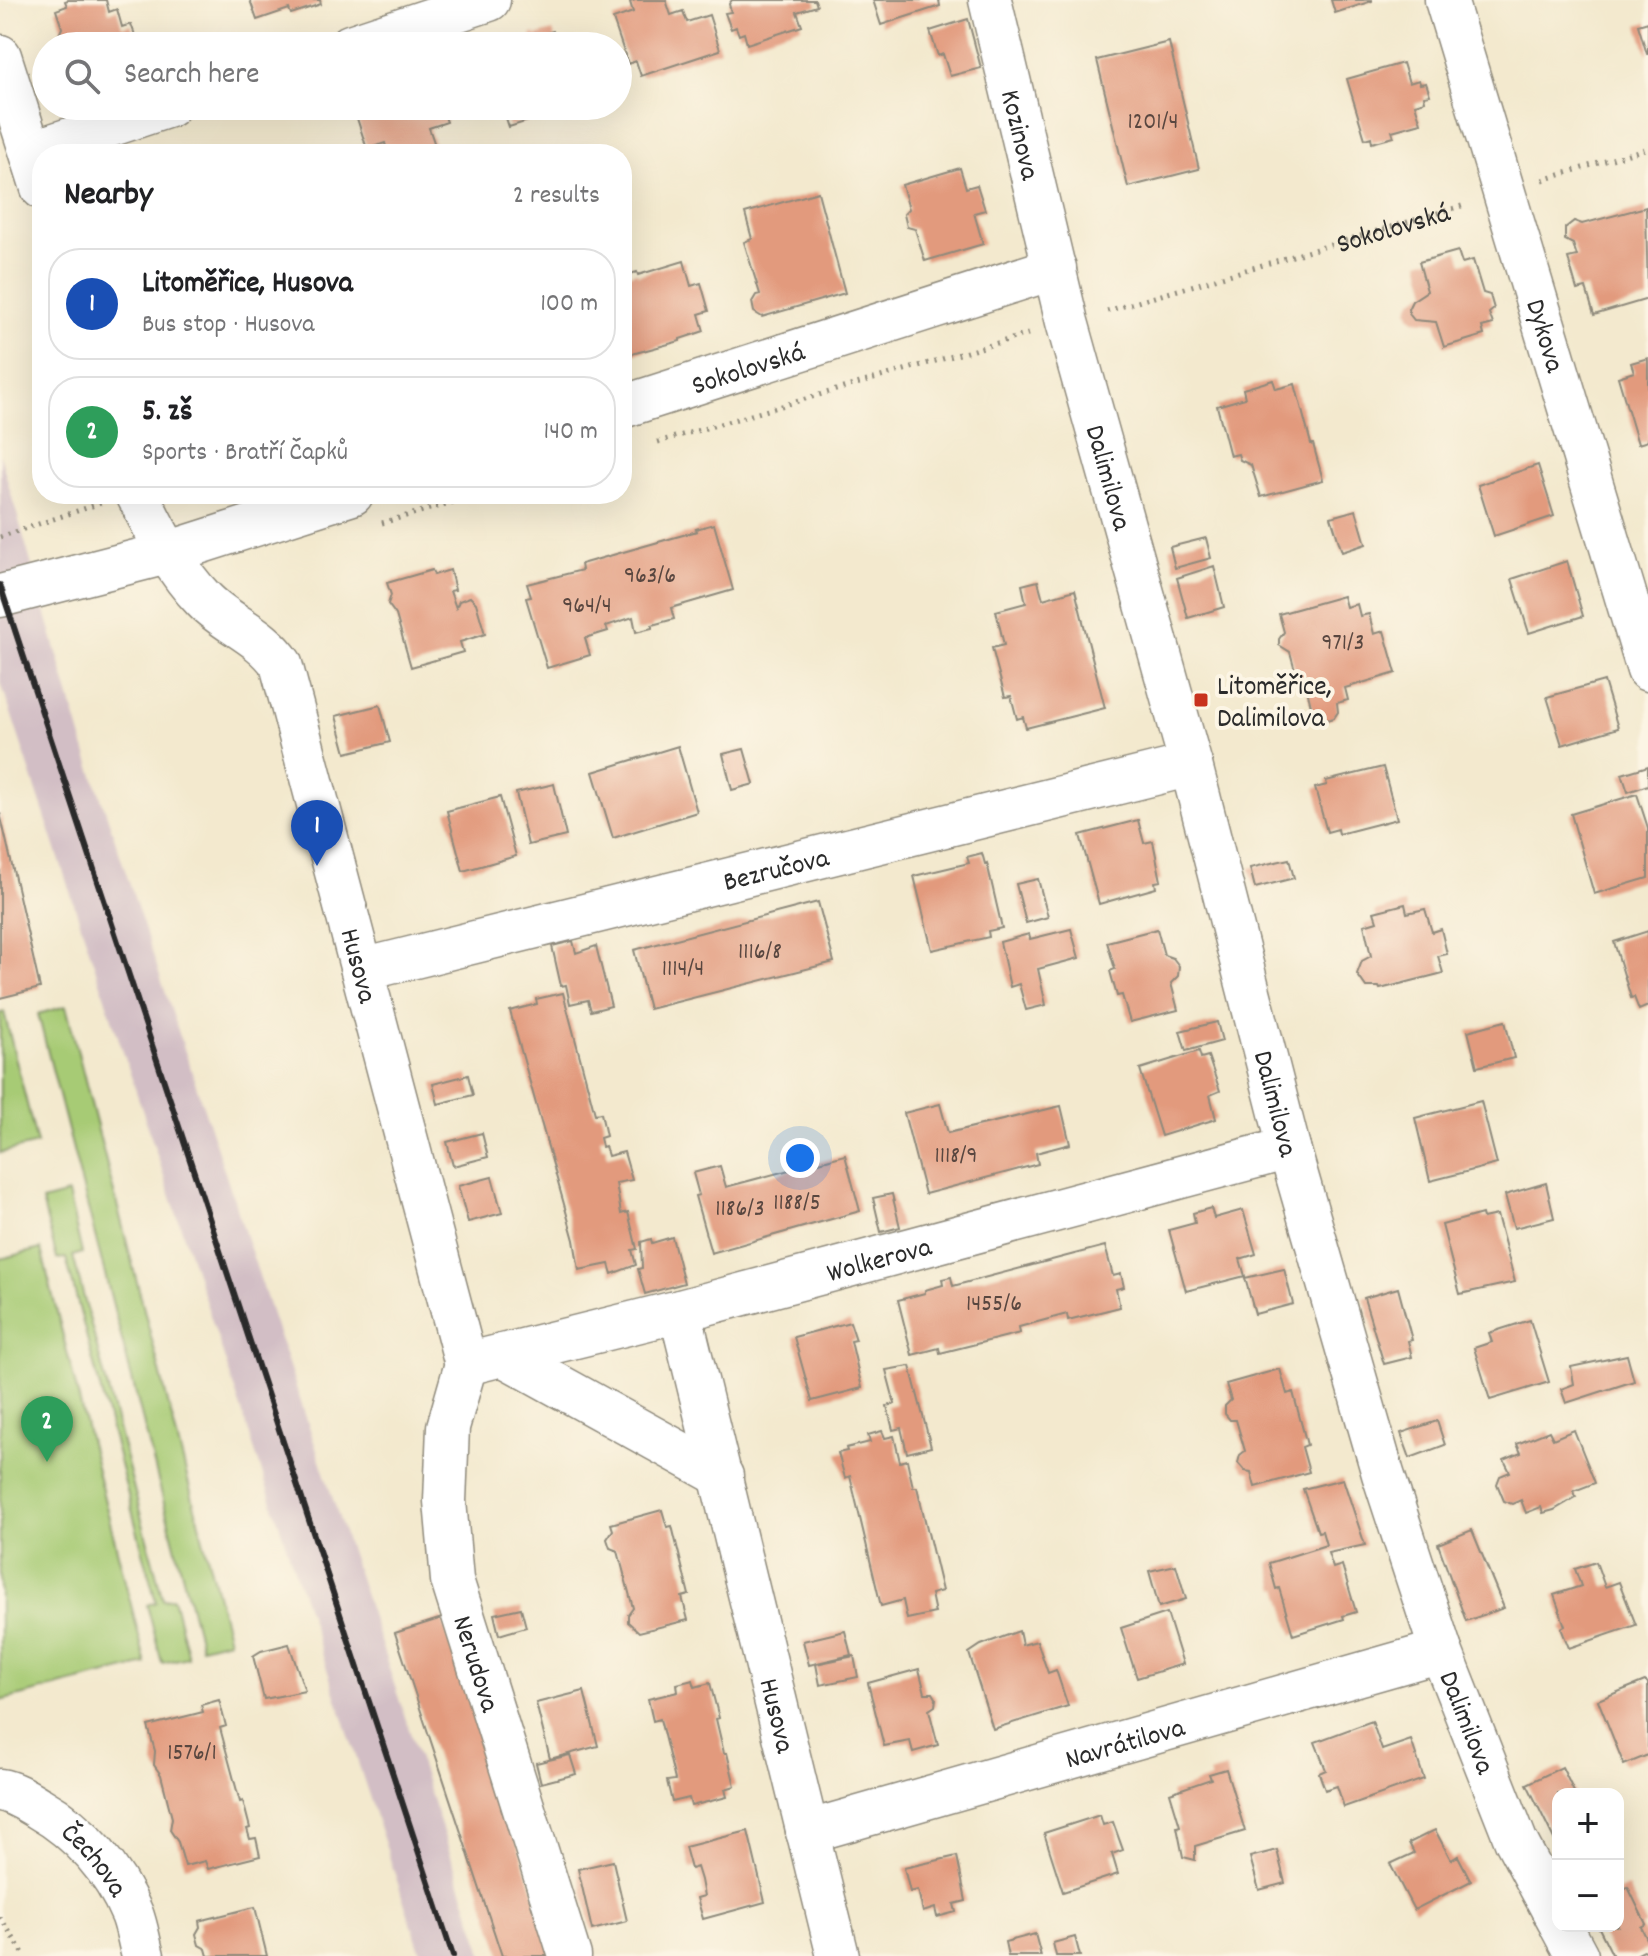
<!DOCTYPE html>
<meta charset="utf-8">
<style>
:root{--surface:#fff;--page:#f6f6f6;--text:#202124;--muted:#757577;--line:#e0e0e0;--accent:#c8321e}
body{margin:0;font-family:Dekko,sans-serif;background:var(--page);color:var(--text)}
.controls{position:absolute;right:24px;bottom:24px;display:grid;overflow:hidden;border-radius:16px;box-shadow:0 8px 32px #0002}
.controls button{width:72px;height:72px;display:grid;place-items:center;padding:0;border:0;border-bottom:2px solid var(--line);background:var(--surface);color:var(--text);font:40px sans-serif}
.you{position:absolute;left:800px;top:1158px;width:28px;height:28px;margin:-20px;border:6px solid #fff;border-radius:50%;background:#1a73e8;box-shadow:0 0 0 12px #1a73e833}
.badge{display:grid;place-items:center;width:52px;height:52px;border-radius:50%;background:var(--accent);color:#fff;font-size:26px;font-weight:700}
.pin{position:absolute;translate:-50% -66px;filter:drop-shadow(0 2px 4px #0008)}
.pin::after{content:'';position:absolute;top:42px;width:28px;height:24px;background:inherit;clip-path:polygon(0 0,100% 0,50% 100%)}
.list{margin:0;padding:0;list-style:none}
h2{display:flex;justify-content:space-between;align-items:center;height:104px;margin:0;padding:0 32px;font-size:34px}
h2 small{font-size:26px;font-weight:400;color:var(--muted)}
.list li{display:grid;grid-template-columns:52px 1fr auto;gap:24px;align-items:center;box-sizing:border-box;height:112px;margin:0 16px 16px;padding:0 16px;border:2px solid var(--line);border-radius:32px}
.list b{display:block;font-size:30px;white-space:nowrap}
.list p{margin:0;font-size:26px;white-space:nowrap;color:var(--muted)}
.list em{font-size:26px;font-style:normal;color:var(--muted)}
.icon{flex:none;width:44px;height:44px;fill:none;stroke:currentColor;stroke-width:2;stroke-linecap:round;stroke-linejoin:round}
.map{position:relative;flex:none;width:1648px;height:1956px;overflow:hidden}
.search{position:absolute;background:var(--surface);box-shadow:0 8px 32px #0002;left:32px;top:32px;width:600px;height:88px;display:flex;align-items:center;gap:20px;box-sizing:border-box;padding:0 28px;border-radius:44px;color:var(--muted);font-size:30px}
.panel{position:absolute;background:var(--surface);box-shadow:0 8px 32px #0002;left:32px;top:144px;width:600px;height:360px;border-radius:32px}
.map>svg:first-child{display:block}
.industrial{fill:#d2bec5}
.green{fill:#a7cb75;stroke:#697b50;stroke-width:2}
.building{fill:#e29a7d}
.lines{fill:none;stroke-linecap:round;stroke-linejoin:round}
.minor-casing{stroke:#8f8a7c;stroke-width:45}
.path{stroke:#8f8a7c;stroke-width:5;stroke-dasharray:2 6;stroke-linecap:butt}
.minor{stroke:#fff;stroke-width:42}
.rail{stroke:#2b2b2b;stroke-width:6}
.poi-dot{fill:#c8321e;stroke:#fcf5e5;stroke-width:3}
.labels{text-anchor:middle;stroke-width:8;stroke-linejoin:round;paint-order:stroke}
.number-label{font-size:24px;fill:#594740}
.street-label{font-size:28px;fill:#2b2b2b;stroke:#fcf5e5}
.poi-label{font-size:28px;fill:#2b2b2b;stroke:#fcf5e5;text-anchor:start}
</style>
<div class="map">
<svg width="1648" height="1956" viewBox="0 0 1648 1956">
<rect width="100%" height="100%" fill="#fcf5e5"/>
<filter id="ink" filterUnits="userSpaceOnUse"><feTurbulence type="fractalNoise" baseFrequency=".0125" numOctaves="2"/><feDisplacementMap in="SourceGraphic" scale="16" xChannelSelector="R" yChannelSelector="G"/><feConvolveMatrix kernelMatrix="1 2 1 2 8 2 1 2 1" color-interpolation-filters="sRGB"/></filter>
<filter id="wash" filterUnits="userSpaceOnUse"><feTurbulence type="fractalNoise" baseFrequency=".006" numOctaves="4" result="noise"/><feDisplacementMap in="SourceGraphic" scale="32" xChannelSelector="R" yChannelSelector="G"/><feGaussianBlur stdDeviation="1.8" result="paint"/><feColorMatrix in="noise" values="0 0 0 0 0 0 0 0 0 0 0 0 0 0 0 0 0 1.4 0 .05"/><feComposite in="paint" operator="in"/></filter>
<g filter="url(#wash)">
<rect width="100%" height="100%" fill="#f3e9ce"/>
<path class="industrial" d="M0 455 83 743 484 1956H422L0 680Z"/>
<path class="green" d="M66 1006 229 1640 201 1647 38 1014Z
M4 1012 37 1144 0 1153V1013Z
M68 1194 82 1253 73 1256 163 1600 173 1598 188 1657 162 1663 147 1605 156 1602 66 1258 57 1259 42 1201Z
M41 1249 146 1664 0 1701V1259Z"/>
<g id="blocks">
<path class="building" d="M68 0H106L109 12 117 9 122 27 131 24 139 46H54L62 28 56 10 67 6 65 1Z
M250 0H320L321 4 291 14 289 9 257 20Z
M635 0H666L671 15 683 11 687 22 709 15 720 50 641 76 636 61 628 64 613 19 633 12 630 2Z
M732 0H815L817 6 797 12 802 26 747 44 744 33 739 35 736 27 731 29 725 13 731 12 729 4Z
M873 0H939L940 6 881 25Z
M1331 0H1372V1L1335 13Z
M968 19 981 68 950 76 943 54 938 56 930 31Z
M1648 22V54H1647L1638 25Z
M553 31 558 46H507L532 37 531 35 535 33 536 36Z
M1169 42 1199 169 1128 187 1097 60Z
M1403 63 1409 83 1419 80 1420 84 1426 83 1430 95 1424 96 1425 101 1415 104 1421 123 1392 131 1394 137 1372 143 1371 137 1365 139 1347 79Z
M353 106H441L447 122 429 128 438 154H388L385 143 367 149Z
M502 106H572V107L509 127Z
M960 168 966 188 977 185 985 210 974 213 983 244 925 261 915 229 907 227 904 214 909 209 902 185Z
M818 192 845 293 762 317 754 312 752 302 756 295 760 294 744 242 752 239 745 213Z
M1646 207 1648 299 1594 315 1586 288 1577 290 1568 258 1577 256 1573 244 1565 240V228L1574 221 1582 224Z
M1458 251 1462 263 1473 260 1483 293 1490 295 1494 309 1489 313 1493 324 1482 327 1484 335 1444 347 1436 322 1414 320 1410 315 1408 309 1412 301 1427 291 1419 262Z
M684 261 691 286 701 283 709 311 699 314 704 331 680 339V341L628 355 622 336V276L637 272 638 275Z
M1648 358V441L1638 444 1618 377 1634 372 1631 363Z
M1273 380 1276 389 1295 384 1311 444H1313L1323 480 1261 497 1251 465 1240 460 1238 454 1230 456 1217 406 1245 398 1243 389Z
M1538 465 1554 516 1494 536 1478 485Z
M1356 510 1366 544 1342 552 1331 517Z
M714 524 733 590 671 608 674 619 652 625V628L636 632 633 617 606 626 608 631 585 638 590 655 547 668 526 598 531 597 527 584 582 570 581 564 697 531 696 529Z
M1206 538 1211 558 1175 568 1170 547Z
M1567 561 1583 616 1529 633 1512 579Z
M1214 566 1224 607 1188 618 1177 578Z
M432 570 434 575 450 570 455 590 450 591 456 608 459 601 470 597 476 603 485 634 460 642 463 652 411 667 396 615 388 604 391 595 387 583Z
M1038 581 1043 599 1075 590 1105 708 1026 728 1023 717 1017 719 1011 696 1005 697 992 648 1004 645 996 611 1026 603 1022 585Z
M1343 596 1346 607 1357 604 1360 616 1369 614 1374 634 1384 631 1396 673 1345 688 1348 700 1337 703 1338 712 1334 718 1323 721 1313 714 1305 682 1299 684 1290 652 1279 645V639L1284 632 1279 614Z
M1604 681 1618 728 1562 745 1547 697Z
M380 705 390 742 346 753 336 716Z
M678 746 697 812 613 838 593 772Z
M744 749 754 784 732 790 723 754Z
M1648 766V785L1628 792 1622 774Z
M1383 767 1397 819 1339 834 1338 829 1327 832 1315 788 1327 785 1326 781Z
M554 784 566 836 528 845 516 793Z
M1637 794 1648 828V878L1594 894 1571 814Z
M500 797 516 856 463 871 447 811Z
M0 813 40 988 0 998Z
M1138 820 1144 843 1153 841 1161 881 1155 882 1156 888 1099 904 1080 835Z
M982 853 985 864 987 863 1002 928 988 931 989 937 932 950 914 876 969 863 967 857Z
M1289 859 1294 878 1255 888 1250 868Z
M1038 879 1048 917 1026 923 1016 884Z
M818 902 834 962 649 1009 634 950Z
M1405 904 1407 913 1425 909 1432 932 1441 929 1447 954 1438 956 1443 973 1380 989 1379 987H1366L1357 974 1362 961 1371 956 1364 925 1377 921 1374 912Z
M1071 929 1079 958 1038 969 1046 1005 1026 1010 1019 984 1010 987 1000 942 1029 934 1030 939Z
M1157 929 1164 955 1173 958 1179 966 1178 976 1171 983 1178 1010 1130 1022 1122 995 1117 996 1110 971 1115 969 1107 942Z
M1648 931V1006L1639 1010 1634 997 1631 998 1614 942Z
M573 941 576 953 596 946 611 1006 591 1011 588 1000 570 1004 566 985 561 986 552 946Z
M563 993 595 1114 601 1113 606 1136 600 1138 602 1147 605 1146 608 1156 624 1152 632 1180 616 1183 621 1214 628 1212 637 1249 632 1250 636 1265 612 1274 609 1264 579 1270 574 1240 510 1011 537 1004 536 999Z
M1505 1021 1514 1058 1477 1067 1468 1031Z
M1217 1022 1222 1041 1186 1051 1180 1031Z
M1199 1051 1201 1058 1208 1056 1220 1091 1210 1095 1216 1119 1161 1136 1140 1069Z
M468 1075 473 1095 438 1104 433 1084Z
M1481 1101 1497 1164 1430 1181 1415 1118Z
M940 1104 948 1133 1061 1106 1070 1144 1036 1153 1038 1164 925 1194 904 1113Z
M482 1133 488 1157 453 1166 447 1142Z
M845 1155 860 1211 711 1253 695 1196 699 1195 693 1173 720 1166 726 1187Z
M492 1177 502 1213 468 1222 458 1186Z
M1546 1183 1554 1218 1514 1228 1505 1195Z
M892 1194 900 1227 881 1232 873 1198Z
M1211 1208 1214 1218 1243 1210 1256 1254 1240 1259 1245 1276 1186 1291 1169 1230 1195 1223 1193 1213Z
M1482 1214 1483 1218 1497 1215 1515 1282 1460 1294 1442 1225Z
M672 1237 684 1283 645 1294 638 1269 642 1268 641 1242 651 1239 652 1243Z
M1105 1246 1113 1276 1121 1274 1124 1287 1116 1289 1120 1307 1068 1320 1067 1314 1019 1327 1020 1333 940 1353 939 1348 912 1355 898 1300 925 1293V1290L943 1285 942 1279 951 1277 953 1286Z
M1284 1269 1293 1304 1255 1314 1245 1278Z
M1398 1288 1412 1340 1408 1341 1412 1357 1384 1364 1364 1298Z
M1530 1320 1549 1382 1490 1400 1474 1348 1492 1342 1489 1333Z
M850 1322 856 1340 851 1341 862 1388 812 1401 794 1337Z
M1627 1355 1634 1381 1566 1403 1561 1389 1574 1384 1571 1367Z
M910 1366 931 1447 907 1453 901 1428 893 1430 887 1406 895 1404 886 1370Z
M1280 1369 1287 1394 1293 1392 1307 1445 1302 1447 1309 1472 1255 1487 1251 1472 1245 1471 1238 1463 1240 1455 1245 1451 1236 1420H1230L1225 1414V1406L1231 1400 1226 1384Z
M1437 1421 1445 1445 1410 1458 1401 1433Z
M1574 1430 1595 1483 1574 1491 1576 1497 1554 1510 1543 1513 1541 1507 1526 1513 1521 1500 1512 1504 1504 1501 1497 1484 1500 1476 1510 1472 1504 1460 1521 1453 1517 1444 1549 1431 1553 1439Z
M882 1431 885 1438 894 1436 900 1462 907 1460 913 1487H917L942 1591 931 1594 935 1613 907 1619 903 1600 881 1606 850 1476 845 1478 838 1453 847 1451 846 1448 870 1442 868 1435Z
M1343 1479 1365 1545 1328 1553 1333 1568 1342 1565 1356 1612 1343 1616 1344 1619 1293 1635 1279 1588 1276 1589 1269 1563 1326 1545 1322 1531 1318 1532 1303 1489Z
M662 1510 667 1527 672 1526 689 1595 682 1597 688 1620 639 1632 628 1622V1615L633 1608 618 1551 610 1548 607 1539 613 1530 611 1524Z
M1472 1530 1504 1608 1466 1621 1438 1544Z
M1596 1562 1605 1587 1619 1582 1636 1625 1569 1648 1561 1628 1565 1626 1554 1595 1581 1586 1575 1569Z
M1176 1565 1186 1599 1159 1607 1149 1571Z
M521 1608 526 1627 499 1635 494 1614Z
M1167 1613 1183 1664 1137 1678 1121 1628Z
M442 1618 555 1956H502L395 1633Z
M845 1631 851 1655 809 1665 803 1641Z
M1019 1631 1022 1645 1037 1641 1048 1673 1056 1670 1068 1706 993 1729 969 1653 981 1645Z
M289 1644 305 1691 264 1699 253 1656 261 1651Z
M854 1656 858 1677 820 1685 816 1664Z
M919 1669 925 1693H933L936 1698 935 1706 929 1710 938 1745 913 1752 910 1741 884 1746 868 1683Z
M693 1680 695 1687 710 1683 719 1718 716 1719 724 1753H727L735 1786 725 1789 727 1797 691 1806 689 1798 672 1802 667 1781 675 1780 660 1719 653 1721 648 1699 678 1692 677 1684Z
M1645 1681 1648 1683V1755L1624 1765 1598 1700Z
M584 1691 598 1746 550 1759 536 1703Z
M219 1700 226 1726 220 1728 240 1802 243 1801 250 1828 247 1829 250 1839 256 1838 260 1856 208 1869 205 1861 185 1866 178 1842 170 1830 172 1818 161 1775 154 1765 155 1751 148 1726 203 1712 201 1705Z
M1372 1721 1382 1750 1411 1740 1424 1779 1344 1807 1337 1786 1325 1790 1319 1773 1326 1770 1315 1742Z
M570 1755 576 1774 541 1783 536 1763Z
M1562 1767 1575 1794H1558V1839L1555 1841 1527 1784Z
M1226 1769 1245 1831 1195 1846V1860L1183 1857 1177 1827 1180 1826 1170 1793 1211 1779 1209 1774Z
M1100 1815 1103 1825 1113 1822 1123 1850 1112 1854 1118 1874 1063 1892 1044 1833Z
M1435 1830 1451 1860 1458 1856 1471 1881 1414 1910 1390 1864 1414 1853 1409 1843Z
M748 1831 765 1902 703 1919 697 1898 704 1896 701 1880 697 1867 691 1869 685 1847Z
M1277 1850 1285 1883 1259 1890 1250 1857Z
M957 1856 966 1901 954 1904 956 1912 937 1917 935 1908 923 1912 918 1890 910 1892 904 1868Z
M613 1861 627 1921 592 1930 578 1869Z
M1628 1887 1646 1924 1641 1927 1648 1941V1949L1634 1956H1613L1598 1926H1618V1891Z
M255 1907 267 1956H208L206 1949 199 1945 196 1934 200 1927 199 1921Z
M1035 1934 1041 1956H1008L1005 1942Z
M1075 1937 1080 1956H1056L1053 1943Z"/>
</g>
</g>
<g filter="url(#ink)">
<use href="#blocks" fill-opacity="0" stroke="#8f8a7c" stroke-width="2"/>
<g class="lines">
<defs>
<g id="minor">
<path id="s2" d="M990 0 1067 322 1191 765 1289 1148 1383 1474 1441 1651 1516 1841 1558 1920"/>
<path id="s3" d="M1446 0 1648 670"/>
<path d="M350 46 489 0"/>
<path d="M0 56 42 188"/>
<path d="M31 152 169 106"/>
<path id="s4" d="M622 407 1055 268"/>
<path id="s5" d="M137 494C156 532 174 569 204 600 227 624 262 635 281 664L466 1364"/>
<path d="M0 596 167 553 352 494"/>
<path id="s6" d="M362 970 1191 765"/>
<path id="s7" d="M680 1311 838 1956"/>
<path d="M503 1355 722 1476"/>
<path id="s8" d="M466 1364 680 1311 1289 1148"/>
<path id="s9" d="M466 1364 448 1427 445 1501 452 1580 570 1956"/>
<path id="s10" d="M0 1790C14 1792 27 1801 39 1808 80 1831 114 1870 132 1914 137 1927 139 1942 143 1956"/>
<path id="s11" d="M807 1832 1441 1651"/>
<path d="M1561 1926 1577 1956"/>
</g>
</defs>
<use href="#minor" class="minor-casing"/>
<g class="path">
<path d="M1543 180 1648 148"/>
<path id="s1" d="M1107 311 1465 205"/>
<path d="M658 442 1028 334"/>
<path d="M382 523 481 494"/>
<path d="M0 537 101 503"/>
<path d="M0 1917 25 1956"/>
</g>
<use href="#minor" class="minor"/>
<path class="rail" d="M0 585 453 1956"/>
</g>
</g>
<rect class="poi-dot" x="1193" y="692" width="16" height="16" rx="4"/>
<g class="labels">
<g class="number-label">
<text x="1153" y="128">1201/4</text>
<text x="650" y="582">963/6</text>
<text x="587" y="612">964/4</text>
<text x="1343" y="649">971/3</text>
<text x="760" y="958">1116/8</text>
<text x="683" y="975">1114/4</text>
<text x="956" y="1162">1118/9</text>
<text x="797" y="1209">1188/5</text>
<text x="740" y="1215">1186/3</text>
<text x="994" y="1310">1455/6</text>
<text x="192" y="1759">1576/1</text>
</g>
<g class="street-label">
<text dy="10" stroke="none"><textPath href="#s2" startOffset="138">Kozinova</textPath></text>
<text dy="10" stroke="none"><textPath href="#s1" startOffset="298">Sokolovská</textPath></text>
<text dy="10" stroke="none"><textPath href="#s3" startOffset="350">Dykova</textPath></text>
<text dy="10" stroke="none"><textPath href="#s4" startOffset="132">Sokolovská</textPath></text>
<text dy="10" stroke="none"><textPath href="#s2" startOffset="492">Dalimilova</textPath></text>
<text dy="10" stroke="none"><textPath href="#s6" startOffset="426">Bezručova</textPath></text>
<text dy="10" stroke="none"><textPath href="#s5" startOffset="538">Husova</textPath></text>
<text dy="10" stroke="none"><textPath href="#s2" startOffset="1140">Dalimilova</textPath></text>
<text dy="10" stroke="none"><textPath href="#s8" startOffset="426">Wolkerova</textPath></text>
<text dy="10" stroke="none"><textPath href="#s9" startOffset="306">Nerudova</textPath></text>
<text dy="10" stroke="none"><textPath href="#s7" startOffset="416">Husova</textPath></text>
<text dy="10" stroke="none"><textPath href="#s2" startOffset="1788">Dalimilova</textPath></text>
<text dy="10" stroke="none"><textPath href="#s11" startOffset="330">Navrátilova</textPath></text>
<text dy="10" stroke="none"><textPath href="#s10" startOffset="120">Čechova</textPath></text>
</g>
<g class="poi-label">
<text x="1217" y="694">Litoměřice,<tspan x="1217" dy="32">Dalimilova</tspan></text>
</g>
</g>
</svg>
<div class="controls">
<button>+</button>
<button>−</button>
</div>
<div class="you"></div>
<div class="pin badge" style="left:317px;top:866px;background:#1a4fb4">1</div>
<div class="pin badge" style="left:47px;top:1462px;background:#2e9e5b">2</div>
<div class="search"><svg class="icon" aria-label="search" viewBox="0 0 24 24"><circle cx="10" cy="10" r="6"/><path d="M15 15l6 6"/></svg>Search here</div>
<section class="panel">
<h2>Nearby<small>2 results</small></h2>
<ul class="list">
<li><span class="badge" style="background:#1a4fb4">1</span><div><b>Litoměřice, Husova</b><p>Bus stop · Husova</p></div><em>100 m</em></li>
<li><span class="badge" style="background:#2e9e5b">2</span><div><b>5. zš</b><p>Sports · Bratří Čapků</p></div><em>140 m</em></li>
</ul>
</section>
</div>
